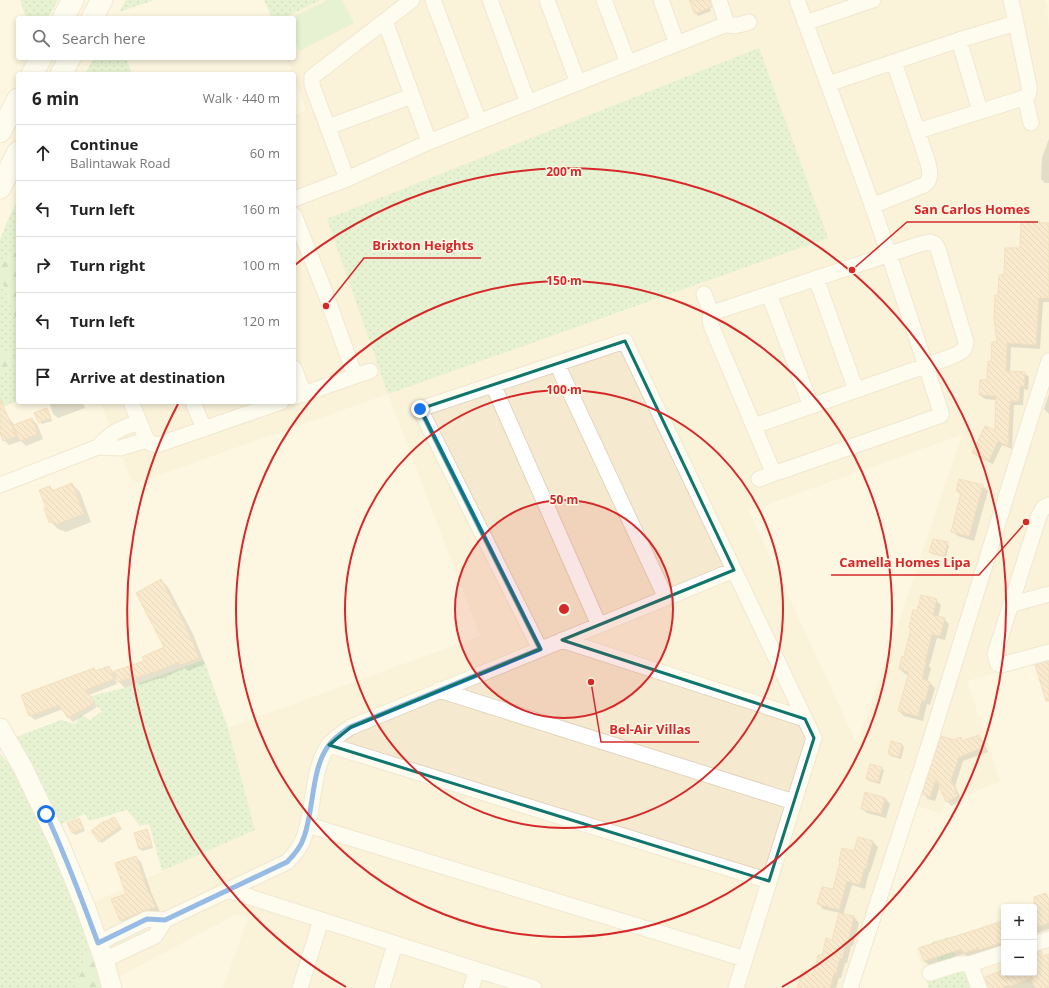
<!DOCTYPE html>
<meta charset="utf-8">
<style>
:root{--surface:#fff;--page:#f6f6f6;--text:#222;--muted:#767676;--line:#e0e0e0}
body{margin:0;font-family:"Open Sans",sans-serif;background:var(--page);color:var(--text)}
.controls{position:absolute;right:12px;bottom:12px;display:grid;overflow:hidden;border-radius:4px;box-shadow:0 2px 6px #0003}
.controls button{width:36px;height:36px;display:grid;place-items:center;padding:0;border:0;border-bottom:1px solid var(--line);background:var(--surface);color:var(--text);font:20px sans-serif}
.stop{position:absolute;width:12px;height:12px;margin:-9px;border:3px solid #1a73e8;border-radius:50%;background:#fff}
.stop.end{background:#1a73e8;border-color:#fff;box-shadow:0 1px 4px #0008}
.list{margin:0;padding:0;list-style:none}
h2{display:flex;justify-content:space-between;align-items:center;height:52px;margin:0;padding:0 16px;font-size:17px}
h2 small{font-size:13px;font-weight:400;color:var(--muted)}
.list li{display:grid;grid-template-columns:26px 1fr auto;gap:12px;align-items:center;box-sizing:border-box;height:56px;padding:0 16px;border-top:1px solid var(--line)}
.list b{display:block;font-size:15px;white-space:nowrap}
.list p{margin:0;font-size:13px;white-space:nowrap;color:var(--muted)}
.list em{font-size:13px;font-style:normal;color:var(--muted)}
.icon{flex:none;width:22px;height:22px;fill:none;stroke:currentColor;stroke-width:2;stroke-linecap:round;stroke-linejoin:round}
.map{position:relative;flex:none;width:1049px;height:988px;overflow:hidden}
.search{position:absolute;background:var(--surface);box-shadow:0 2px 6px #0003;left:16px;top:16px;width:280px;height:44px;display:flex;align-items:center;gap:10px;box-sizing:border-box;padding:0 14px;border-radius:4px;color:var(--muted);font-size:15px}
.panel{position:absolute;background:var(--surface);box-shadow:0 2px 6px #0003;left:16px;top:72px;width:280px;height:332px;border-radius:4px}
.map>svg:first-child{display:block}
.residential{fill:#f5eacf;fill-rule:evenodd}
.grass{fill:url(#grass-dots)}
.forest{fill:url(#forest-firs)}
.garden{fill:#caebbf}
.shadow{fill:#0003}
.building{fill:url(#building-back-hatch);stroke:#e8c296}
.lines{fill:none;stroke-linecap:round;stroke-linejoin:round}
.minor-casing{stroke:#e2d4bc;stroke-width:17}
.tertiary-casing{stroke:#e2d4bc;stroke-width:21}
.secondary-casing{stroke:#e7d6ba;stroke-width:23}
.minor{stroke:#fff;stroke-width:15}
.tertiary{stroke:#fff;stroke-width:19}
.secondary{stroke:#fff;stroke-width:21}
.route{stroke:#1a73e8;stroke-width:5}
.marked{fill:none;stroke:#0f766e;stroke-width:3;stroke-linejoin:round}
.ring{fill:none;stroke:#d62828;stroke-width:2}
.centre{fill:#d62828;stroke:#fff9e8;stroke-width:2}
.ring-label{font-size:12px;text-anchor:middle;font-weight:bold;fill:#d62828;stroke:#fff9e8;stroke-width:3;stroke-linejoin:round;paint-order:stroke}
.leader{fill:none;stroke:#d62828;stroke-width:1.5}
.callout-dot{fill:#d62828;stroke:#fff9e8;stroke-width:1.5}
.callout-label{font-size:13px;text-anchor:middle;font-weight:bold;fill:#d62828;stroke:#fff9e8;stroke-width:3;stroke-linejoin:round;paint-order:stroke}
</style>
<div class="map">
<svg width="1049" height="988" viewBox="0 0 1049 988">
<defs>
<pattern id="grass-dots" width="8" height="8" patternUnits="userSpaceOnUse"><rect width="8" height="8" fill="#caebbf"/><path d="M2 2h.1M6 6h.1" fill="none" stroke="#a9c29d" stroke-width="1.8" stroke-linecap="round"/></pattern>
<pattern id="forest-firs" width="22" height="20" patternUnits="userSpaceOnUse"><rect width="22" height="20" fill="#caebbf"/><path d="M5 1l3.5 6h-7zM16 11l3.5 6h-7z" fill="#a9c29d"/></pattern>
<pattern id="building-back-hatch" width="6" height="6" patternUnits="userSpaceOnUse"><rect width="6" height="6" fill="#f4d9b7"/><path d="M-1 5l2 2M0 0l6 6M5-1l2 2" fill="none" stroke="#cab397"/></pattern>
</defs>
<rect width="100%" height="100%" fill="#fdf7e1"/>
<path class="residential" d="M320 0H1045L1047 7 1049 30V658L967 681 1000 781 946 803 941 814 915 805 855 988H223L248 918 237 914 116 978 90 904 255 830 228 728 480 636 388 394 133 484 122 457 129 454 118 423 110 426 100 402H294V115L306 110 294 78V74H293L287 58H294V18H284ZM828 238 647 303 388 394ZM961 435H962L857 744 749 511Z
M1049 904V988H929L916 948 1004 919V973H1034V909Z"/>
<path class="grass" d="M20 0H58L48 18H26Z
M126 0H154L119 12Z
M264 0H320L284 18H272Z
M759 48 828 238 388 394 327 219Z
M94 58H126L132 74H85Z
M18 199V252L8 256 0 261V240L6 224Z
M0 279 4 286 18 325V401L2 407 0 401V375C7 369 10 362 16 354L6 353 2 348H0Z
M204 660 228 728 255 830 162 871 149 824 140 826 127 810 89 821 85 814 59 825 28 764 16 737 61 720 75 724 81 715 90 720 102 711 88 697 99 694 128 687Z
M0 753 23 782 44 824 91 949 86 951 83 966 75 986 72 988H0Z
M949 937 956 960 940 966 932 942Z
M964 971 971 988H929L926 979 943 975 946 973Z"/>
<path class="forest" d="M18 252V325L4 286 0 279V261L8 256Z
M0 348H2L6 353 16 354C10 361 7 369 0 375Z
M91 949 104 988H72L75 986 83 966 86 951Z"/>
<path class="garden" d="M328 0H342L354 23 299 51 294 40V18H291Z"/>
<path class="shadow" d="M691 0H707L711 11 698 16 696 13Z
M1049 139V183H1045L1041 179 1042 158Z
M1049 224V302H1043L1040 349 1011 347 1010 372 1024 373 1029 377 1028 390 1024 389 1023 405H1014L1012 449 1002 445 993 464 978 457 973 453 995 432 997 400 985 399 980 395 988 381 992 362 998 343 999 296 1005 276 1021 249Z
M1049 394V414L1044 409Z
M49 402H83L85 408 58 418 53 414Z
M46 409 49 411 52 421 42 424 40 422Z
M8 417 13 423 14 426 32 419 37 424 43 439 26 446 21 441 9 445 4 440 0 430V420Z
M72 484 80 492 91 522 66 532 58 529 50 521 47 508 50 487 54 491Z
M982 486 988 491 974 541 958 536 953 531 962 496 957 491Z
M947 543 949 546 946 557 932 554 930 551Z
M161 580 168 587 193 634 205 664 188 671 185 668 161 679 160 678 140 685 138 683 125 688 115 678 117 684 89 695 97 707 73 722 69 718 63 709 35 720 30 716 23 696 94 669 96 671 109 667 116 675 145 661 166 648Z
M936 600 941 605 938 618 944 619 949 624 945 640 937 638 929 667 931 668 927 682 930 683 935 688 930 705 927 704 923 721 904 716 899 711 909 675 905 674 900 669 904 658 912 629 910 628 918 613Z
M979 736 983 741 988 752 963 761 955 786 962 801 951 806 947 801 940 786 935 801 928 799 924 794 954 741 960 738 964 742Z
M902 745 904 747 901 759 891 756 889 754Z
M881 768 884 770 880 784 869 781 867 779Z
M885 798 890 804 886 818 867 813 862 808Z
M78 819 81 821 85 831 75 835 73 833 68 823Z
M116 820 122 829 102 843 99 841Z
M147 830 149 833 153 848 142 851 139 848Z
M858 838 873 842 878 847 870 872H869L865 889 852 885 843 915 854 917 859 923 853 946H851L847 963H845L841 978H839L836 988H798L814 975 822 958 833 941 840 913 823 909 819 904 834 891 855 853Z
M136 857 141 862 151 892 160 912 148 916 126 925 121 920Z
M1049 907V929L1034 934V912Z
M1004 922V947L968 957 964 954 929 965 924 961Z
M1042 955 1044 957 1049 955V988H990L1004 971V973H1034V957Z"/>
<path class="building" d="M689 0H710L712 7 695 14Z
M1021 222 1049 223V298H1039L1036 345 1007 343 1006 371 1025 372 1024 386H1020L1019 401H1010L1008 446 998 441 989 461 972 453 985 426 995 430 996 396 979 395 980 380H987L988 361H991L992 342H997L994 318 995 295H998L999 275H1004L1005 248H1020Z
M0 398 16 436 3 441 0 432Z
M47 408 51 418 39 423 34 413Z
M32 418 38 434 20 441 13 425Z
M959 479 983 485 969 536 951 532 961 493 956 491Z
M72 483 84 514 57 524 49 522 44 508 46 507 39 490 50 486 52 491Z
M933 539 948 542 944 556 929 552Z
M161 579 186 627 199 658 180 665 179 662 153 673V672L132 679V677L118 682 114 671 144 661 142 657 164 647 136 593Z
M921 595 937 599 933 615 945 618 940 636 932 634 925 662H926L922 679 930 682 925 701 922 700 918 716 898 711 909 672 899 669 902 656 904 657 911 628H909L913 610 917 611Z
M1049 661V701H1046L1035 665Z
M109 666 114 679 86 690 94 703 68 718 59 705 29 716 21 695 94 668 95 671Z
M979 735 984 747 959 757 951 780 958 796 946 802 936 779 930 797 922 794 941 736 954 740 961 737 962 741Z
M891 741 902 744 899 757 888 754Z
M870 764 882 767 878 782 866 779Z
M865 792 885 798 881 814 861 809Z
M114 817 120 826 99 842 91 831 104 821 105 822Z
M79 818 83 829 72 833 67 823Z
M147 829 152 845 139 849 134 833Z
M858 837 873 841 866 868H864L860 885 847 881 839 910 817 904 822 887 833 889 840 862 839 861 842 848 854 851Z
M136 856 146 886 156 907 143 911 120 921 111 899 126 894 115 863Z
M1046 893 1049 900V923L1034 928V897Z
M839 913 854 916 848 942H846L842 959 840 958 836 974 834 973 830 988H797L802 971 813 974 818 955 822 956 826 938 832 940Z
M1004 921V942L979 950V948L963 953 961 949 924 961 919 948Z
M1041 951 1043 956 1049 954V988H1035L1031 978 1009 986 1008 985 1002 988H989L985 977 1004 970V973H1034V953Z"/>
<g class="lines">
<defs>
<path id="minor" d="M433 0 479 122
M490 0 528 103
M547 0 578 83
M604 0 628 63
M661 0 677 44
M719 0 727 24
M385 21 429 142
M805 23 873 0
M959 40 980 111
M828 84 959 40 1016 23
M1025 97 1031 123
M328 127 412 96
M918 131 1017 100C1027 97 1030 96 1029 86L1016 23 1011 0
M347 179 312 85V77L412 0
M294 199 347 179 429 142 479 122 727 24C734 28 742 24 749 22
M872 206 924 185C932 180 930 171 928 163L894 62
M294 215 325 292 355 376
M816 278 856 390
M704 294 712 315
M769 294 811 406
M557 364 666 598
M294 368 304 394
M493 385 599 625
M294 397 370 371
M131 402 147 440 150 443 157 445 281 402
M193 402 204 429
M754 426 925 366C933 363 960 355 964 349 965 347 966 344 966 342L938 249 935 244 930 242 920 244 715 312 710 318 711 325 771 467 775 472H779L939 416 941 415V412C918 343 896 274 872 205 848 137 822 68 797 0
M98 447C112 431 120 429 139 422
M759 479 777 472
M0 485 98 447 120 448 147 440
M1049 505 1043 508 1039 516 995 654 998 664 1001 665 1049 652
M1010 605 1049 594
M562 640 805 719
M540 649 420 409 625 341 814 738 736 988
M439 690 794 802
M329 745 769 881
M308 825 745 959
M228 890 534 988
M98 943 147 919 165 920 287 862C294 855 301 847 304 837 315 809 311 769 329 745 335 737 343 732 351 727L734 570
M1034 944 1049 939
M104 960 155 936 165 920
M970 964 979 988
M930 973 959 964H970L1004 953
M300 988 321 920
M382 988 395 944
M471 988 477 970
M850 988 930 742 1030 420 1049 361"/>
<path id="tertiary" d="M0 728 23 768 60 845 85 906 104 960 112 988"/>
<path id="secondary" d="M63 18 73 0
M92 18 102 0
M32 74 41 58
M61 74 70 58
M0 132 18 99
M0 188 18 152"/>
</defs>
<use href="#minor" class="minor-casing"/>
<use href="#tertiary" class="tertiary-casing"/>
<use href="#secondary" class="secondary-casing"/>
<use href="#minor" class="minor"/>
<use href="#tertiary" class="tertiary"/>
<use href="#secondary" class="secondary"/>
</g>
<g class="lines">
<path class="route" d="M46 814C66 856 82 900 98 943L147 919 165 920 287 862C294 855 301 847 304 837 314 810 311 768 329 745 335 737 343 732 350 727L540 649 420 409"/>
</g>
<path d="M0 0H1049V988H0ZM625 341 734 570 562 640 805 719 814 738 769 881 329 745 351 727 540 649 420 409Z" fill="#fdf7e1" fill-opacity=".55" fill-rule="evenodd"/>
<path class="marked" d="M625 341 734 570 562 640 805 719 814 738 769 881 329 745 351 727 540 649 420 409Z"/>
<circle cx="564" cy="609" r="109" fill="#d62828" fill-opacity=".12"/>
<g class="ring">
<circle cx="564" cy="609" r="109"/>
<circle cx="564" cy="609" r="219"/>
<circle cx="564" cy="609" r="328"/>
<path d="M346 987A437 437 0 0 1 178 404M295 265A437 437 0 1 1 782 987"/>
</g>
<circle cx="564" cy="609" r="6" class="centre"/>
<g class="ring-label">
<text x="564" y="176">200 m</text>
<text x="564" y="285">150 m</text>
<text x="564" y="394">100 m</text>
<text x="564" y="504">50 m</text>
</g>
<path class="leader" d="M852 270L907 222H1038M326 306L364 258H481M1026 522L979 575H831M591 682L601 742H699"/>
<g class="callout-dot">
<circle cx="852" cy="270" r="4"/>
<circle cx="326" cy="306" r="4"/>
<circle cx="1026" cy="522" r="4"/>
<circle cx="591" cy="682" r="4"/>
</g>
<g class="callout-label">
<text x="972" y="214">San Carlos Homes</text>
<text x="423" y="250">Brixton Heights</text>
<text x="905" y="567">Camella Homes Lipa</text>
<text x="650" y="734">Bel-Air Villas</text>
</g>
</svg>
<div class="controls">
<button>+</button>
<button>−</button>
</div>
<div class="stop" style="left:46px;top:814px"></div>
<div class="stop end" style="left:420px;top:409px"></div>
<div class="search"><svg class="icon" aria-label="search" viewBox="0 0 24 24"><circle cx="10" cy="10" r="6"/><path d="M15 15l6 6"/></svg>Search here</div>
<section class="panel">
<h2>6 min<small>Walk · 440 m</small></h2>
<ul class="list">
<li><svg class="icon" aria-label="ahead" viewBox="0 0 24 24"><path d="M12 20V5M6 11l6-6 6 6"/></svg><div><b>Continue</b><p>Balintawak Road</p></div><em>60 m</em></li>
<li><svg class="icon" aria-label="left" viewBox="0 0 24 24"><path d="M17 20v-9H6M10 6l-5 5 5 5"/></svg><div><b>Turn left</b></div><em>160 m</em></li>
<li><svg class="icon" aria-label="right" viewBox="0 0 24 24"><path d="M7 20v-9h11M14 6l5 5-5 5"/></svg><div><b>Turn right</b></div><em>100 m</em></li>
<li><svg class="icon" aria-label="left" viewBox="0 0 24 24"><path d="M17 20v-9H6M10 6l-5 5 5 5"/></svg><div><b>Turn left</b></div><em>120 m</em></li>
<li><svg class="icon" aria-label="arrive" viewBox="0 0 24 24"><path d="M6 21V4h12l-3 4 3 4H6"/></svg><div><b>Arrive at destination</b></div></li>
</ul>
</section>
</div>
